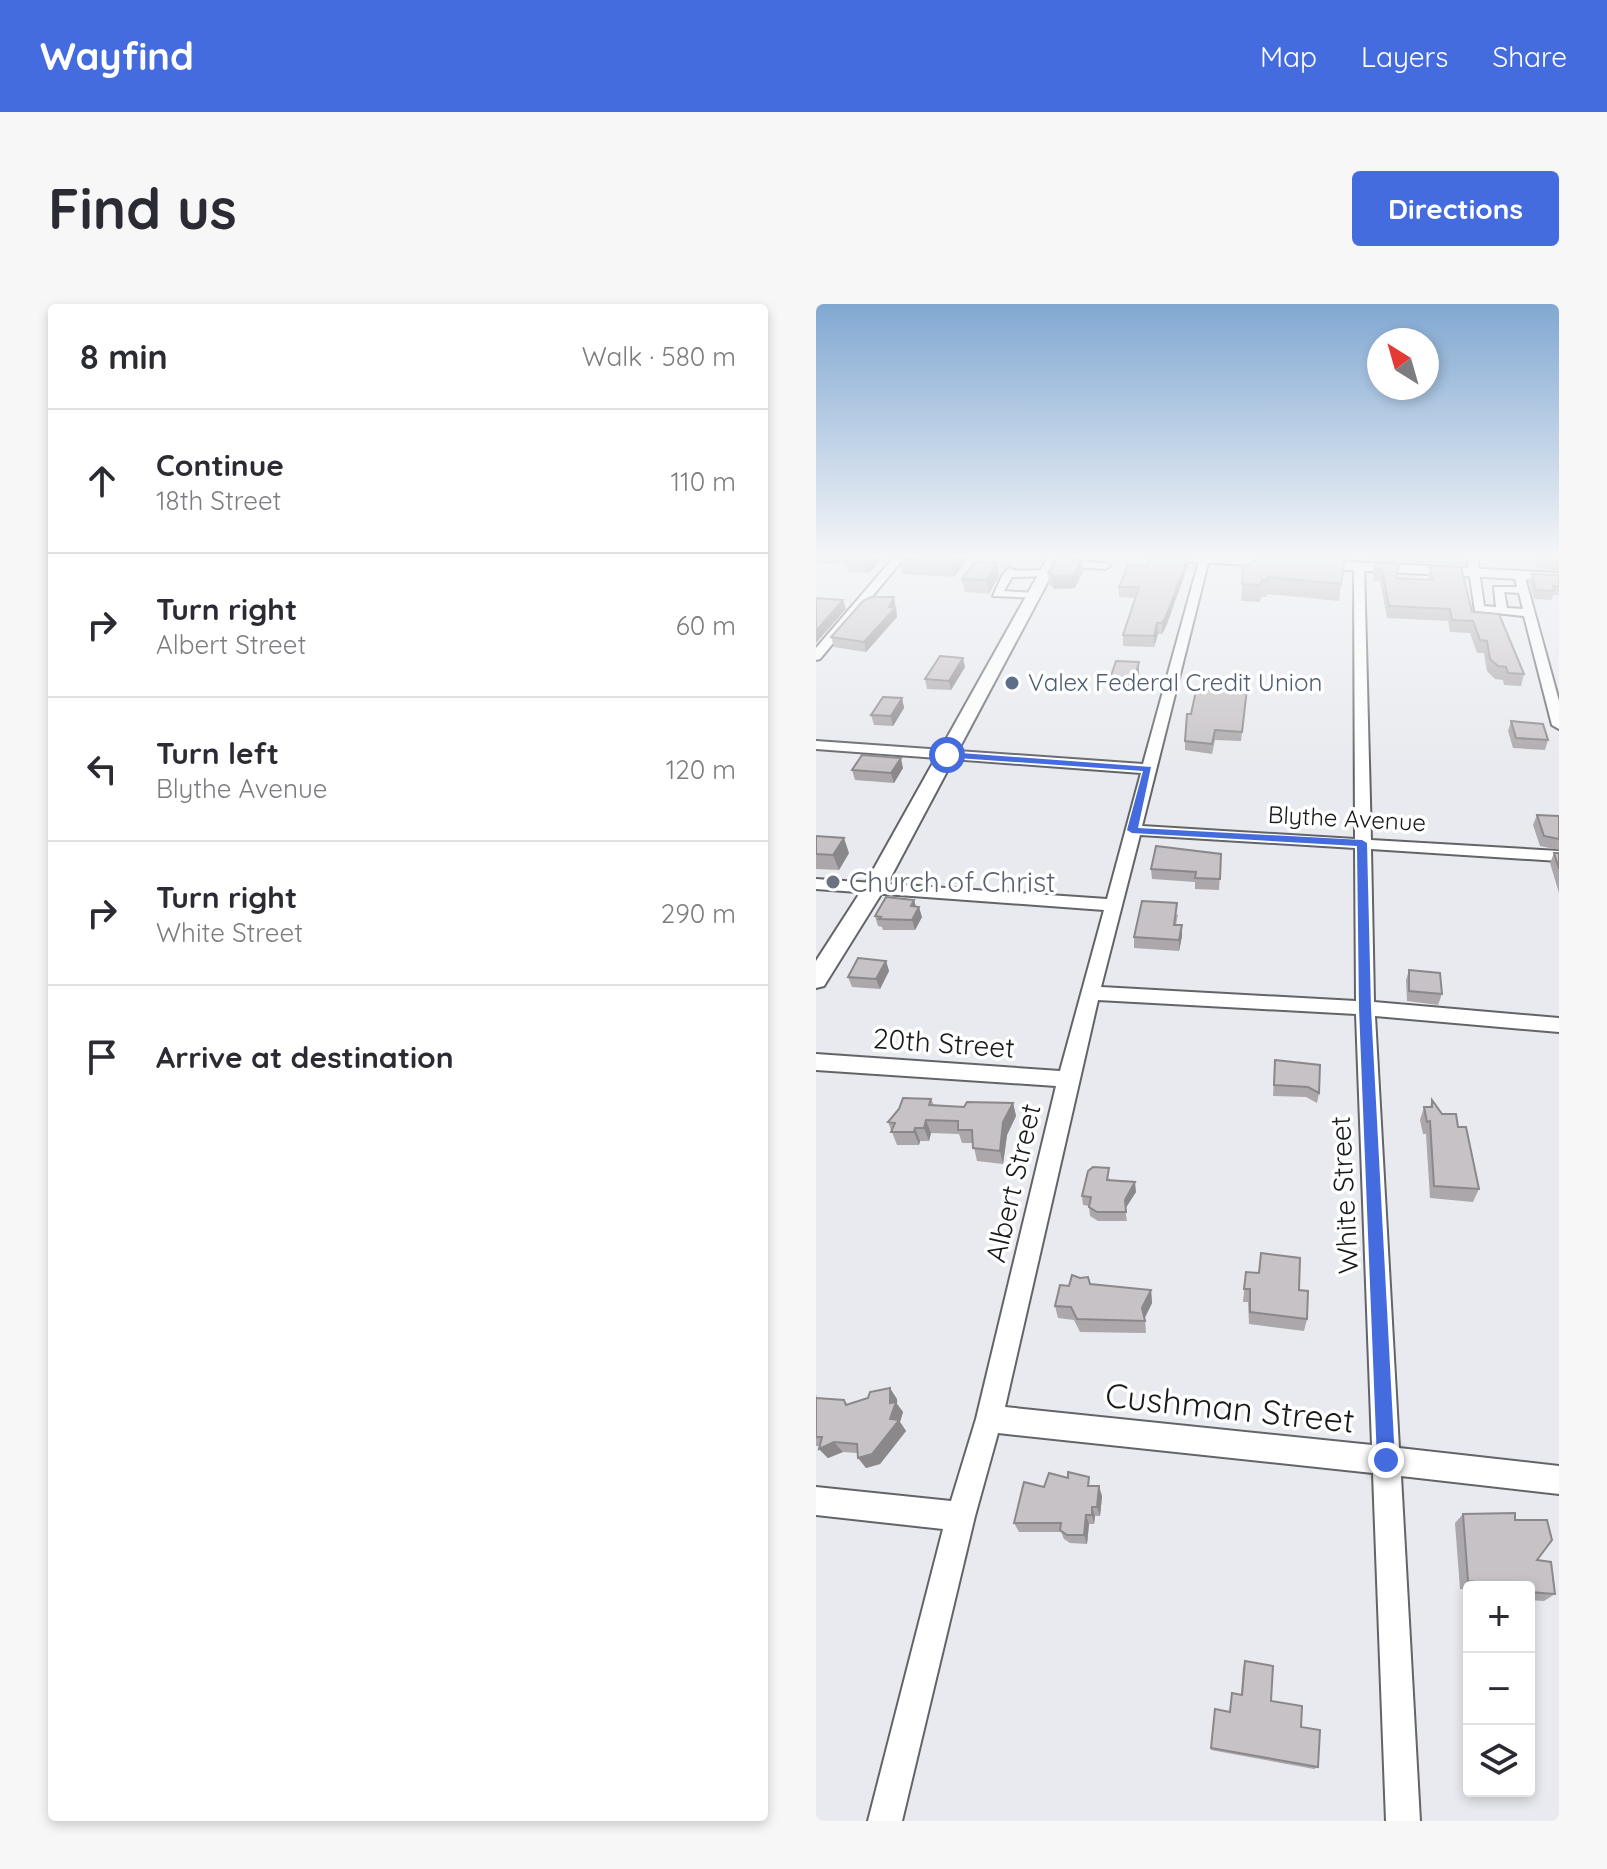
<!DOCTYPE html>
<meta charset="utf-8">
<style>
:root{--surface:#fff;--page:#f7f7f7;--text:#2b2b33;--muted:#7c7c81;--line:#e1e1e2;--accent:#446cde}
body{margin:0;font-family:Quicksand,sans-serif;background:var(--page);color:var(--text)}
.controls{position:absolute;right:24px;bottom:24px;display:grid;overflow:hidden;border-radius:8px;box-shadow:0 4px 12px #0003}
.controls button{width:72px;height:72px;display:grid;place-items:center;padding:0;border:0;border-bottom:2px solid var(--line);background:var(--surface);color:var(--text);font:40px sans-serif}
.compass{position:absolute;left:551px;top:24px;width:72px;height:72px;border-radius:50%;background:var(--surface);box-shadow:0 4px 12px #0003;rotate:323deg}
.stop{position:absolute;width:24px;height:24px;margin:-18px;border:6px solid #446cde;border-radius:50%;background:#fff}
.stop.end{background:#446cde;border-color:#fff;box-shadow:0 2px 8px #0008}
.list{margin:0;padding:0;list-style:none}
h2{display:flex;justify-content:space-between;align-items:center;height:104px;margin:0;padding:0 32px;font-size:34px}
h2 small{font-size:26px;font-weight:400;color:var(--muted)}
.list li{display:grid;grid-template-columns:52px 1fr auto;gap:24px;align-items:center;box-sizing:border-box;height:144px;padding:0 32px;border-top:2px solid var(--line)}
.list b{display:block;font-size:30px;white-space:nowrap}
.list p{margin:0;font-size:26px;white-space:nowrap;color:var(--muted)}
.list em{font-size:26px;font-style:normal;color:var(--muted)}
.icon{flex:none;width:44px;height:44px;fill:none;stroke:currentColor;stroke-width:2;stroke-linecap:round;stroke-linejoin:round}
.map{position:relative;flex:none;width:743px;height:1517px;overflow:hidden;border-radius:8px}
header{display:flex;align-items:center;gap:48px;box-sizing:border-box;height:112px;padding:0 40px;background:var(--accent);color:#fff}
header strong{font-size:38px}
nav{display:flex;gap:44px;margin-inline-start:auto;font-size:28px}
.intro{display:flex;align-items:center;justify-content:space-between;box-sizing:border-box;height:192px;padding:0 48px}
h1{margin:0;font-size:56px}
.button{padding:20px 36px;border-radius:8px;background:var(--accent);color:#fff;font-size:28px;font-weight:700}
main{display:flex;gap:48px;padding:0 48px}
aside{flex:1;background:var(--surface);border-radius:8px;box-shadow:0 4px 12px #0003}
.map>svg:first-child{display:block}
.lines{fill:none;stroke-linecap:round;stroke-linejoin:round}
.minor-tunnel{stroke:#bec0c4;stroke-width:11;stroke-dasharray:11 6;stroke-linecap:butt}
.minor-casing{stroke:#626468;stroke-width:4}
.major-casing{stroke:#626468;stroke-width:4}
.minor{fill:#fff;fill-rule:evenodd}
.major{fill:#fff;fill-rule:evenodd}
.wall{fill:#aba7aa}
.shaded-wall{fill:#8b888b}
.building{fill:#c7c2c6;stroke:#8b888b;stroke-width:2}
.route{fill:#446cde}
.service-dot{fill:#5c6f8a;stroke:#fff;stroke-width:3}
.worship-dot{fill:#6b7280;stroke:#fff;stroke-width:3}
.labels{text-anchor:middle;stroke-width:7;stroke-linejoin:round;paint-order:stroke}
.far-service-label{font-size:24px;fill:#4e5e75;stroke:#fff;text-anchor:start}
.far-street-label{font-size:24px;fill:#18191a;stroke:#fff}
.worship-label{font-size:28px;fill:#5b616d;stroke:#fff;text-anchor:start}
.street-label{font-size:28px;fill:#18191a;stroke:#fff}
.near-street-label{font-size:34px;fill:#18191a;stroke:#fff}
</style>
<header>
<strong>Wayfind</strong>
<nav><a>Map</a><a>Layers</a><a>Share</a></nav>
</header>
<div class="intro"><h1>Find us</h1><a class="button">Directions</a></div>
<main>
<aside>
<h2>8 min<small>Walk · 580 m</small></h2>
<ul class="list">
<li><svg class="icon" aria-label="ahead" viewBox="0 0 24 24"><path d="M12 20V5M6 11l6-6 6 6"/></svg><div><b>Continue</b><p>18th Street</p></div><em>110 m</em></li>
<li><svg class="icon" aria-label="right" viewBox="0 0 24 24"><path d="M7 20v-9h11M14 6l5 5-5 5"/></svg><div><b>Turn right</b><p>Albert Street</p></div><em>60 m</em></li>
<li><svg class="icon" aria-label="left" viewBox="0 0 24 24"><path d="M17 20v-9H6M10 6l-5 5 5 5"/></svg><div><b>Turn left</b><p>Blythe Avenue</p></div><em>120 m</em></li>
<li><svg class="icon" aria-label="right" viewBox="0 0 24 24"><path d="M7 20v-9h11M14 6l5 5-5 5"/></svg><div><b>Turn right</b><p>White Street</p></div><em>290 m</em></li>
<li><svg class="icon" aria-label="arrive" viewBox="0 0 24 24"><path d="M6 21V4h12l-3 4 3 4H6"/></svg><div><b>Arrive at destination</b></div></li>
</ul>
</aside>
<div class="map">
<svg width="743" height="1517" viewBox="0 0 743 1517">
<rect width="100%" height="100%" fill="#e8eaef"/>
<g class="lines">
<path class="minor-tunnel" d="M187 265 193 258"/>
<defs>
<path id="minor" d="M78 253H89L4 355 0 356V344Z
M384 253 393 255 326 522 539 535 538 262 543 259 548 262 555 536 743 547V557L555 545 558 698 743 714V728L559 712 583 1144 743 1162V1190L585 1172 604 1517H570L557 1169 182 1129 159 1212 86 1517H52L127 1225 0 1211V1183L135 1197 160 1115 240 782 0 766V750L244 767 288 606 0 585V575L291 595 325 469 0 445V437L327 460ZM324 531 539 544 540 697 285 683ZM282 696 540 710 556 1141 189 1103Z
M651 253H661L668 302 680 303 678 283H701L698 270 703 267 708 270 743 397V425L736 421 708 312 659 307ZM688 288 703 289 707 305 691 304Z
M247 257 289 259 294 262 289 265 243 262 242 260Z
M194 264C206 271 223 262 235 269L230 272 196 273 188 287 218 289 222 290V294L177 292 187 270Z"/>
<path id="major" d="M232 253H245L69 584 8 682 0 684V657L47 584Z
M353 253H442L743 269V277L359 257Z"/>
</defs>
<use href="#minor" class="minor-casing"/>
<use href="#major" class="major-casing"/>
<use href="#minor" class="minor"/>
<use href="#major" class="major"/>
</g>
<path class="wall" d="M0 253H67L53 269 32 268 30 261 0 259Z
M153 253 138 273 86 270 83 254Z
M372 253V261L351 320 346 330H342L338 343 307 342V331L320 294 303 293V283L331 262Z
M529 253 523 297 451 290V293H445L444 298 425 297 426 280Z
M550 253H651L649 261 552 256Z
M717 253H743V267L722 265Z
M181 259 183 272 173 290 149 288 146 275Z
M558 259 581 274 612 276 614 262 656 308 708 370 705 382 688 381 687 376 679 375 671 367 668 349H661L654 329 634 328 632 317 571 314 564 277H557Z
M267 267 259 284 237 285V283L233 282 232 269Z
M716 270 743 271V291H737L736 296 718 295 713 278Z
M80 302 81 313 50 348 18 343 15 333Z
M323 358V368L318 386 294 385V375Z
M149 363 135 386 111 385 109 375Z
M86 394 88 404 77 422 58 421 55 411Z
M430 394 425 437 399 436 396 450 369 446V437L375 410Z
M695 417 732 436 729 446 697 444 692 427Z
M87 464 78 479 39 476 36 466Z
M721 511 743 512V546L724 542 717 521Z
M0 532 33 549 23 566 0 565Z
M738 549H743V589L734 559Z
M405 550 403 586 379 585V578L336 575 335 565Z
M100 603 106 613 99 626H67L66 623 62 622 59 612Z
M362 610 360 621 366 632 363 647 318 644V633Z
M70 657 73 667 64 685 36 683 32 673Z
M593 666 626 690 622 701 591 697 590 676Z
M459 756 503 789 501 799 490 793 457 792Z
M115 795 118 801 148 803 197 799 200 812 191 831 187 860 161 857 157 839H146L143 830 115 829 113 837H104L103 841H81L72 818Z
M616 796 626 810 642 823 663 885 657 898 614 894 610 830H607L604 816 608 803H614Z
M294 874V876L320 888 309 905 311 917H282L274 912 273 902 267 901 266 892Z
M430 968 483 986 491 1015 488 1027 433 1020 432 998H427Z
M274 980 335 986 336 999 329 1014 330 1029 264 1028 258 1016 242 1014 239 1002 253 982Z
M0 1090 1 1094 28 1096 31 1100 81 1095V1100L87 1108 84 1118 90 1127 64 1160 50 1164 41 1149 27 1148 12 1154 3 1145V1142H0Z
M275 1182 286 1192 284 1212H279L278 1220H273L271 1240 254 1239 248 1235 245 1228H203L198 1219 228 1183Z
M647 1210 699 1216 739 1290 728 1297 713 1296V1283H653V1286L644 1285 639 1219Z
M429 1357 455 1397 485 1423 502 1463 498 1465 395 1446 398 1409 413 1408 416 1389 425 1391 427 1363Z"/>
<path class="shaded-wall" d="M55 253H67L53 269 50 258Z
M139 253H153L138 273 135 258Z
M372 253V261L351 320 346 330V319Z
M266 255 267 267 259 284 237 285 236 272Z
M181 259 183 272 173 290 171 276Z
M78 293 81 313 50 348 48 338 73 303Z
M27 296 30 305 0 339V327Z
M341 319 342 330 338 343V332Z
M147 354 149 363 135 386 133 377Z
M323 358V368L318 386V376Z
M86 394 88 404 77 422 75 412Z
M85 454 87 464 78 479 75 469Z
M28 534 33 549 23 566 17 551Z
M98 596 101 606 103 603 106 613 99 626 96 616 95 602Z
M366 621V632L363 647V636Z
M70 657 73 667 64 685 60 675Z
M197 799 200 812 191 831 187 860 184 847 187 818Z
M110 816 115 829 113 837 108 824Z
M99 824 104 837 103 841 98 828Z
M319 878 320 888 309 905V896Z
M335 986 336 999 327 1017 326 1004Z
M74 1084 81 1095V1100L87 1108 84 1118 90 1127 64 1160 50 1164 42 1154 74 1115Z
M18 1138 27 1148 12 1154 3 1145Z
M283 1182 286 1192 284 1212 281 1203Z
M276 1203 279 1212 278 1220 276 1211Z
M270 1211 273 1220 271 1240 268 1231Z"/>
<path class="building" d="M32 253H55L50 258 29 257Z
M83 253H139L135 258 83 254Z
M334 253H372L351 310 346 319H341L338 332 307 331 323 283H303L312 261 331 262Z
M446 253H529L525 280 451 273 452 276H446L444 281 426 280 427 263Z
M723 253H743V258L725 257Z
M241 254 266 255 258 271 236 272 237 270 232 269Z
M159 258 181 259 171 276 146 275Z
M558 259 584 260 580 274 617 276 614 262 645 263 656 308 683 310 708 370 692 369 690 363 682 362 674 355 671 337 664 336 657 317 636 316 634 305 573 302 566 265 559 266Z
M716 270 743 271V283L737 282 738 287 720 286Z
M55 293H78L73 303 79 304 48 338 15 333 47 297Z
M0 294 27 296 0 327Z
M124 352 147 354 133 377 109 375Z
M300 357 323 358 318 376 294 375Z
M381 382 431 385 426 428 399 426 396 440 369 437 371 410H375Z
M67 393 86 394 75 412 55 411Z
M695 417 727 420 732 436 700 434Z
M46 451 85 454 75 469 36 466Z
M721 511 743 512V535L728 532Z
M0 532 28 534 17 551 0 550Z
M340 542 405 550 404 575 379 574 380 568 335 565Z
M738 549H743V565Z
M70 593 98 596 95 602 103 603 96 616 63 615 65 613 59 612Z
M326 597 361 599 358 621H366L363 636 318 633Z
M42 654 70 657 60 675 32 673Z
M593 666 624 669 626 690 593 687Z
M459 756 504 761 503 789 492 783 458 781Z
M87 794 115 795 113 801 148 803 151 798 197 799 187 818 184 847 157 844 156 826H142V817L110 816 108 824H99L98 828H75L79 819 72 818 83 805Z
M616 796 626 810H640L642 823H650L663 885 618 882 614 817 611 818 608 803H616Z
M277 863 293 864 291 876 319 878 309 896 310 908H281L273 903 275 893 266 892 272 867Z
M445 949 484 954 483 986 492 987 491 1015 434 1008V985H428L430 968 443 969Z
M256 971 264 974 272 973 274 980 335 986 326 1004 329 1017 261 1015 255 1003 239 1002 244 981 253 982Z
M74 1084V1099L80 1098 74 1115 83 1116 56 1150 42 1154 41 1140 18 1138 3 1145 6 1133H0V1094L28 1096 30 1101 52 1094 54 1088Z
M252 1168 273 1173 272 1182H283L281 1203H276V1211H270L268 1231H251L244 1226 245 1219H198L208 1178 228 1183 233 1169 252 1174Z
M699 1209V1216H731L736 1236 721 1256 735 1258 739 1290 713 1288V1283H683V1281L652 1277 647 1210Z
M429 1357 457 1362 455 1397 486 1402 485 1423 504 1426 502 1463 395 1444 399 1405 414 1408 416 1389 426 1391Z"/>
<linearGradient id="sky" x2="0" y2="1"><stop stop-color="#81a8d2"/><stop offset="0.54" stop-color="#f5f6f8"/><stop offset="1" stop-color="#f5f6f8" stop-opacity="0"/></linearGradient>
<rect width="743" height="466" fill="url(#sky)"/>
<path class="route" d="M131 448 335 463 322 524 546 536 551 539 555 704 579 1156 577 1162 570 1165 564 1162 561 1156 543 704 541 542 316 529 311 526 327 467 127 453Z"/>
<circle class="service-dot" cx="196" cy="379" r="8"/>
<circle class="worship-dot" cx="17" cy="578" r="8"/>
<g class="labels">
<g class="far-service-label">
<text x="212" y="387">Valex Federal Credit Union</text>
</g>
<g class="far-street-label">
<text transform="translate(531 515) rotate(3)" y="8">Blythe Avenue</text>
</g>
<g class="worship-label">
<text x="33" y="588">Church of Christ</text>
</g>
<g class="street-label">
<text transform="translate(128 739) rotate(4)" y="10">20th Street</text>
<text transform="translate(197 879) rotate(-77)" y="10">Albert Street</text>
<text transform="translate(528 891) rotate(-93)" y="10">White Street</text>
</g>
<g class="near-street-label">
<text transform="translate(414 1104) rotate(6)" y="12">Cushman Street</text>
</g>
</g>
</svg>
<div class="controls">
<button>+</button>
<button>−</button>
<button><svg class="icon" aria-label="layers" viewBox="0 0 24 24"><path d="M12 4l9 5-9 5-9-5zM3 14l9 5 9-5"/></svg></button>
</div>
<svg class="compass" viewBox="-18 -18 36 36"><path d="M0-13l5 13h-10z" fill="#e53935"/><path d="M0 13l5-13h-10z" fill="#7c7c81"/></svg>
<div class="stop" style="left:131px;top:451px"></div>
<div class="stop end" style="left:570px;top:1156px"></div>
</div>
</main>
